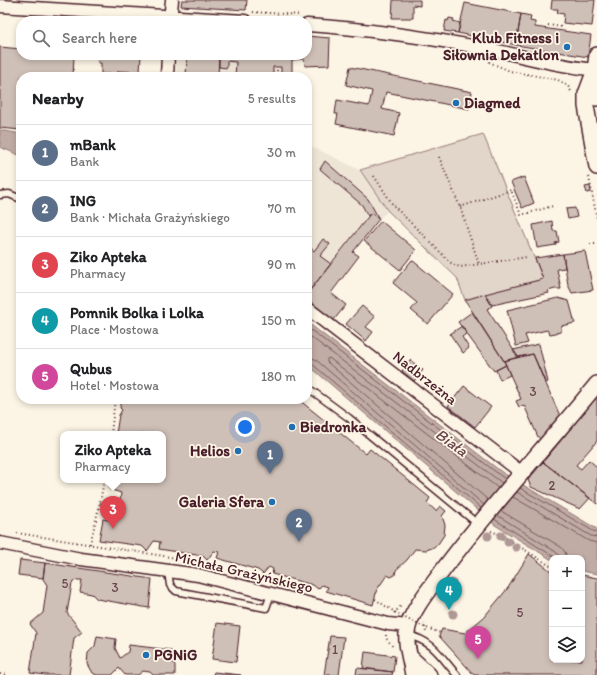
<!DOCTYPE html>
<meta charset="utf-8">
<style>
:root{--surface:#fff;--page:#f6f6f6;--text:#202124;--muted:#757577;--line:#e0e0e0;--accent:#1f6fb2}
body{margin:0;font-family:Itim,sans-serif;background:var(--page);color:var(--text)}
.controls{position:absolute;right:12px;bottom:12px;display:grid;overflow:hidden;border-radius:8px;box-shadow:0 2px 6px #0003}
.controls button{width:36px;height:36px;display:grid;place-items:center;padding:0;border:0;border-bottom:1px solid var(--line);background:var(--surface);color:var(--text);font:20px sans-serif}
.you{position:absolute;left:245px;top:427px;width:14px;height:14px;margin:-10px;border:3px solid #fff;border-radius:50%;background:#1a73e8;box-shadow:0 0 0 6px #1a73e833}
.badge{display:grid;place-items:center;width:26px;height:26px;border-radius:50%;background:var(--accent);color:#fff;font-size:13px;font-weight:700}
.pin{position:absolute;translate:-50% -33px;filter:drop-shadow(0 1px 2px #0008)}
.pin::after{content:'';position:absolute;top:21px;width:14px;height:12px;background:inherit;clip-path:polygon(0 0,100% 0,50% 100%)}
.popup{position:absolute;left:60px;top:431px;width:106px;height:52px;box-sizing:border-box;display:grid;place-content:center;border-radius:8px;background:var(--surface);filter:drop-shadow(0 1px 3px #0005);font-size:13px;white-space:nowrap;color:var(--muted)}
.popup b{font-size:15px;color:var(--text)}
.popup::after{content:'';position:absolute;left:50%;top:100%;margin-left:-8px;border:8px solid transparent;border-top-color:var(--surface)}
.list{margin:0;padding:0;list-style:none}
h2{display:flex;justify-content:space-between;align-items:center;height:52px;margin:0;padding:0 16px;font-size:17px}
h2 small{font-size:13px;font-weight:400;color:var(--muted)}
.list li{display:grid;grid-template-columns:26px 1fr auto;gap:12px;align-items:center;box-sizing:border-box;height:56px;padding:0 16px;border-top:1px solid var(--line)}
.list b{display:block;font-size:15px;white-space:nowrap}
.list p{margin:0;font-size:13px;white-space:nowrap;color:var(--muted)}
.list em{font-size:13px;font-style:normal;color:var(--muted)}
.icon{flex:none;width:22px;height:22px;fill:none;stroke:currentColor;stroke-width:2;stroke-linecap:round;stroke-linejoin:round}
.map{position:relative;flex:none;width:597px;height:675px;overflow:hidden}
.search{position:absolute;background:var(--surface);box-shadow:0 2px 6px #0003;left:16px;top:16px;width:296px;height:44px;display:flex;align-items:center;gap:10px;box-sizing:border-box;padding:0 14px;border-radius:16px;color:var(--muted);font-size:15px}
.panel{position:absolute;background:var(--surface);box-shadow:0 2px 6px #0003;left:16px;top:72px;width:296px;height:332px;border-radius:16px}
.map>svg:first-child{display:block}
.built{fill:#eee5d7}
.green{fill:#e2d5ca;stroke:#967a7a}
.water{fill:#c0aca5;stroke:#917474}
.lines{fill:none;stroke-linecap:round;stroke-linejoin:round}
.shore{stroke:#79575c;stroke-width:1}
.building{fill:#cfc0b7;stroke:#4a1f2b}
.service-casing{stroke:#4a1f2b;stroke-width:9}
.minor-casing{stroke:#4a1f2b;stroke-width:15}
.tertiary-casing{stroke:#4a1f2b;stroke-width:18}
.path{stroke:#4a1f2b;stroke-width:2;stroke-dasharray:1 3;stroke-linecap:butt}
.service{stroke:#fcf5e5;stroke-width:6}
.minor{stroke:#fcf5e5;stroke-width:12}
.tertiary{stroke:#fcf5e5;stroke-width:15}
.path-bridge{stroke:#4a1f2b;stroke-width:2;stroke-dasharray:1 3;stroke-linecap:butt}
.tree{fill:#af9895}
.poi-dot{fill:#1f6fb2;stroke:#fcf5e5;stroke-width:1.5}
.labels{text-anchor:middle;stroke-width:3.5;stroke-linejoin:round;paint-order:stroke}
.number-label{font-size:13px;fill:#6b474e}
.poi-label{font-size:15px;font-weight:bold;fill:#4a1f2b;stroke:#fcf5e5;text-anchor:end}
.street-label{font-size:15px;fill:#4a1f2b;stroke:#fcf5e5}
.water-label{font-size:16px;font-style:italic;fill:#6d4950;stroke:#fcf5e5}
</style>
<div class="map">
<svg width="597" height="675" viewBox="0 0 597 675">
<rect width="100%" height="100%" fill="#fcf5e5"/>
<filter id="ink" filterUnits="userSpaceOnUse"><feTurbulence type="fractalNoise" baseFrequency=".025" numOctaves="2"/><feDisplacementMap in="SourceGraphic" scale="8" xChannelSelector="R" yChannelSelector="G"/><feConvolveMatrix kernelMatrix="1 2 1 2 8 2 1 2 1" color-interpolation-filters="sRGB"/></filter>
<g filter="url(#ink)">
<path class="built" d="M177 55H292V77H175Z
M307 129 311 146 360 170 388 211 379 219 370 213 307 294Z"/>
<path class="green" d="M483 134 543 279 465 300 457 278 388 211 360 170Z"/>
<path class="water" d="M0 130 21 134V156L0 147Z
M307 322 503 473 597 529V574L582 571V558H552V560L495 525 307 364Z"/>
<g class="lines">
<path class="shore" d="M307 327 505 479
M307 334 502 483
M307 357 315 359 484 505
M307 362 311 363 481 508
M520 488 593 531 597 532
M517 492 591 536 597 537
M513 497 589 541 597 543
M488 500 327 362V359L329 358 498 488
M501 511 561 547 565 552 567 558
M497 515 556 552 561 558
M494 519 556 558"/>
</g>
<path class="building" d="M182 0H247L246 10 181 6Z
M393 0H420V6L413 5V18H392Z
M552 0H595L592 26 563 23 564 14 557 13 558 9H551Z
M465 3 521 14 516 45 458 33Z
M521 14 531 16 530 21 535 22V27L591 35 588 57 516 45Z
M449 18 454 19 453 21 460 23 458 33 444 31 446 20 448 21Z
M307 36 330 38 329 65 305 66 304 59 292 60V55H307Z
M0 47 21 49V55H74L73 77H21V130L0 128Z
M99 55H141L140 72 118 71V74H101V63H98Z
M187 55H219L218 77H186Z
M219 55H292V77H281V67H273V77H235L236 62 227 61V68L219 67Z
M350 67 472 92 469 109 386 92 382 109 399 113 394 136 336 124 338 114H335L337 100 369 106 372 91 346 85Z
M325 161 368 199 379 219 371 213 368 216 362 205 320 169Z
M524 177 534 203 522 208 511 182Z
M590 186 591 192 587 193 585 187Z
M575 208 577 217 568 219 566 209Z
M371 213 379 219 353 252 359 256 331 293 346 305 333 321 307 302V294Z
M381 221 416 250 400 270 364 241Z
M552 221 553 231H557L559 242 555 243 556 245 537 248 533 225Z
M323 239 330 244 320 256 331 264 307 294V245L314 251Z
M585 251 593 290 572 293 568 285 563 254Z
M563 254 565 268 557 269 561 289H555L548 291 549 293 492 305 485 294 543 279 535 258Z
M412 260 453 294 428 324 411 310 417 303 393 283Z
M485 294 492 306 487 309 518 357 504 361 465 300Z
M558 298 569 301 575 323 561 326V332L550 334 547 330 525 335 528 343 516 346 507 310Z
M362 306 375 317 366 327 373 332 366 341 346 324Z
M472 312 504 361 506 365 494 371 458 322Z
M462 326 467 333 462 337 469 348 463 353 450 334Z
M539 344 548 382 545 383 533 354 518 357 513 350Z
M533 354 560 416 541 440 538 437 524 405 519 407 516 401 521 399 504 361Z
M410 360 423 370 414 381 402 371Z
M506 365 510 375 500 380 496 370Z
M464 386 491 407 475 427 448 406Z
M597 397V441L576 465 581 469 589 460 597 467V504L543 462Z
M121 399H298L366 454 370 449 430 498 427 503 436 511 440 506 446 511 442 516 445 525 444 535 438 544 432 548 426 550 415 549 407 560 396 570 395 575 391 577 387 575 385 578 376 591 377 593H376L373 605 326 591 328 587 322 585 318 589 313 585 272 574 273 569 269 567 263 574 258 570 217 558 219 552 214 551 207 560 203 556 159 549 160 542 154 541 147 551 142 546 99 540 103 519 117 521 118 513 114 510 113 506 115 503 120 501 121 493 109 489V480H163V434H116L119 415 122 410 120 408Z
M543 462 590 498 580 509 531 487 528 480Z
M529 554 552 572V660H582V575L597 578V675H474L439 636 442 629 465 633 484 617 508 588Z
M20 560 45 563 43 578 18 575Z
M45 563 152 579 149 608 97 599 92 594 80 592 82 580H76L72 583 67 613 82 632 74 638 69 675H45L30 673 36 633 30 624 43 613 47 585 43 579Z
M217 623 240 626 236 662 212 659Z
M97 636 116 639 115 648 120 658 128 652 129 645 171 650 169 657 175 665V675H153L150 672 143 671 138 675H125L119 668 112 675H97L92 673 87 664 88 653 95 646Z
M330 636 344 637 339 675H324Z
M365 652 395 656 393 672 363 668Z
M357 668 393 672 392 675H356Z
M214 672 241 675H213Z"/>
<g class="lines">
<defs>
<path id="service" d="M0 195 9 194 21 199
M307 387 349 418 479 525
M168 571 170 585 176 591 266 608 271 594
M407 635C434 641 440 656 457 675"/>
<path id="minor" d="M0 6 245 21
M170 21 172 0
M307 25C366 29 424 37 483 48 521 55 558 67 597 70
M167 77 168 55
M307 308 522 473
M0 543 81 559 198 575 388 624 408 626"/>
<path id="tertiary" d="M597 55 595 70 597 98
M595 70 586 94V106L597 167
M410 657 429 675
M413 675C411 660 404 642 408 627 413 608 432 586 443 570 491 506 546 446 597 384"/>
</defs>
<use href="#service" class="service-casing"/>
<use href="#minor" class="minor-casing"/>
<use href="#tertiary" class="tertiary-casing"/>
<path class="path" d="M253 12 300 15
M548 25 562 27
M489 62 510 71 558 80 568 86 572 93
M277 70V77
M439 157 460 207 479 264
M374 176 393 205 452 264 460 267 527 257
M589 177 597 219
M460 207 511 190 521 215 553 206
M590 244H597
M111 434 115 399
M100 503 113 506
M491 531 503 536 552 567
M17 533 202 562
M90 544 100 503 104 480
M394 613 401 606
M424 623 426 632
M386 635V638L394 648
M0 674 8 675"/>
<use href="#service" class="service"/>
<use href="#minor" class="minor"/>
<use href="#tertiary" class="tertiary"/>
<path class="path-bridge" d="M375 599C397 614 415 625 441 633"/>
</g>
<g class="tree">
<circle cx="488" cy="536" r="4.5"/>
<circle cx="501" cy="536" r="4.5"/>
<circle cx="508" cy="542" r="4.5"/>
<circle cx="516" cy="547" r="4.5"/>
<circle cx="452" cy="583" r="4.5"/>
<circle cx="453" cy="614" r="4.5"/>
</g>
</g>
<g class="poi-dot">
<circle cx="567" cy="47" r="4"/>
<circle cx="456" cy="103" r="4"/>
<circle cx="292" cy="427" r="4"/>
<circle cx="238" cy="451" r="4"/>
<circle cx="272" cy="502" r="4"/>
<circle cx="146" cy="655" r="4"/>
</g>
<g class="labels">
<g class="number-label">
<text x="533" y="396">3</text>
<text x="552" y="490">2</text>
<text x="65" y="588">5</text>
<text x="115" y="592">3</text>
<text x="520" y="617">5</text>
<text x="335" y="654">1</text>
</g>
<g class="poi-label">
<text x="559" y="43">Klub Fitness i<tspan x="559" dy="17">Siłownia Dekatlon</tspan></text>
<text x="464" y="108" text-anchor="start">Diagmed</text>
<text x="300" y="432" text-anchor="start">Biedronka</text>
<text x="230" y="456">Helios</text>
<text x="264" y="507">Galeria Sfera</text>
<text x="154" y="660" text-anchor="start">PGNiG</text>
</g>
<g class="street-label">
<text transform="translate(425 378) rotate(38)" y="5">Nadbrzeżna</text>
<text transform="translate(244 572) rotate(13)" y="5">Michała Grażyńskiego</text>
</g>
<g class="water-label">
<text transform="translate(452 442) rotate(36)" y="6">Biała</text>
</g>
</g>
</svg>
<div class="controls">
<button>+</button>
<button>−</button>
<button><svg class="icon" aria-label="layers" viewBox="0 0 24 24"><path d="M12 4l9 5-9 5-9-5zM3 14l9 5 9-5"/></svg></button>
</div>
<div class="you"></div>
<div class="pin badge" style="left:270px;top:474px;background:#5c6f8a">1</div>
<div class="pin badge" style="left:299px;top:542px;background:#5c6f8a">2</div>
<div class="pin badge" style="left:113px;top:529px;background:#e0444e">3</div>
<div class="popup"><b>Ziko Apteka</b>Pharmacy</div>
<div class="pin badge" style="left:449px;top:610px;background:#0f9aa8">4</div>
<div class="pin badge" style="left:478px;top:659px;background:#d1479c">5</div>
<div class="search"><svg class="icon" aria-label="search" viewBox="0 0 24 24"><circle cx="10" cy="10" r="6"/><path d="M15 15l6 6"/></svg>Search here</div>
<section class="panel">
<h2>Nearby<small>5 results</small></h2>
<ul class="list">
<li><span class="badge" style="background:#5c6f8a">1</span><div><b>mBank</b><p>Bank</p></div><em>30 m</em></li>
<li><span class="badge" style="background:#5c6f8a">2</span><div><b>ING</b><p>Bank · Michała Grażyńskiego</p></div><em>70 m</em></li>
<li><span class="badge" style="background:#e0444e">3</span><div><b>Ziko Apteka</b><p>Pharmacy</p></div><em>90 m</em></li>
<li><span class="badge" style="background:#0f9aa8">4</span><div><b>Pomnik Bolka i Lolka</b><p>Place · Mostowa</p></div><em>150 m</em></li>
<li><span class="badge" style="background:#d1479c">5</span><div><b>Qubus</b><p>Hotel · Mostowa</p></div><em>180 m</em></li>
</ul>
</section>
</div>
